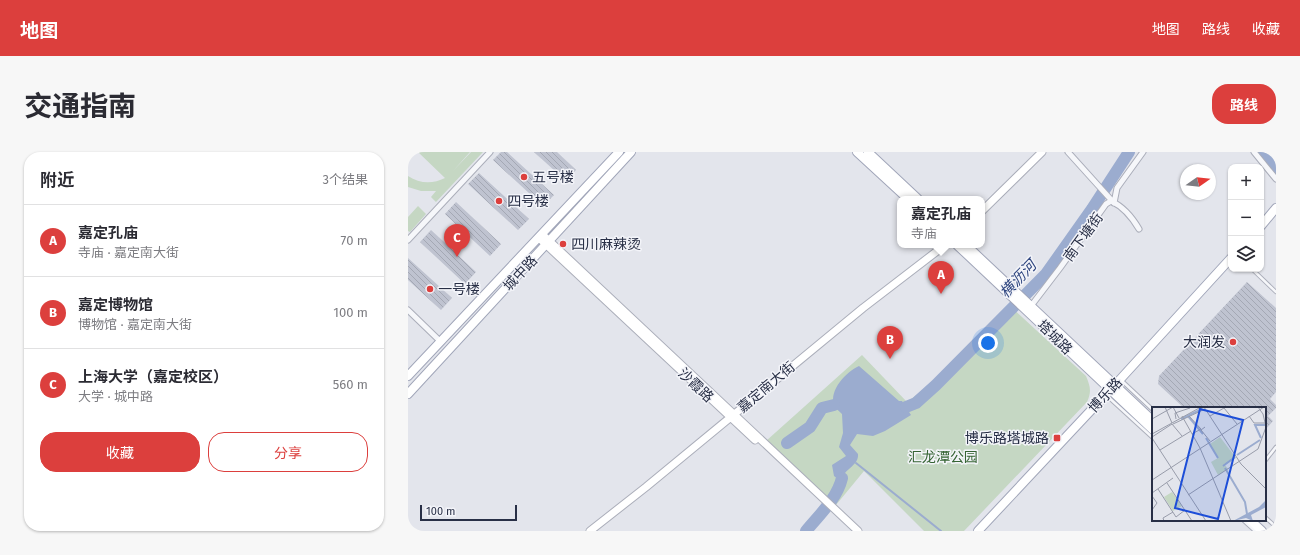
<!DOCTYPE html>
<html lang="zh">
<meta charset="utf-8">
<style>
:root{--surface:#fff;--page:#f7f7f7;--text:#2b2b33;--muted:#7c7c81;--line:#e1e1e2;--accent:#dc3f3d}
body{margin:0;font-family:"Fira Sans","Noto Sans SC",sans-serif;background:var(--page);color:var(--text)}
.controls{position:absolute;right:12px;top:12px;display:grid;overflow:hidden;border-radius:8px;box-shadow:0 1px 3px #0004}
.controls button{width:36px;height:36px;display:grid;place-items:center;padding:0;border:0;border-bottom:1px solid var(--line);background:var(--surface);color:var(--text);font:20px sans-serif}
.compass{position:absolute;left:772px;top:12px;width:36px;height:36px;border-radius:50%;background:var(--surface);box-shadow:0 1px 3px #0004;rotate:76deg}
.scale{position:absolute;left:12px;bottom:10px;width:97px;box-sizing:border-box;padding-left:4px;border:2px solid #282f46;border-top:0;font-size:11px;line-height:14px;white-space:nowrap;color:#282f46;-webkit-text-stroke:3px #f3f4f9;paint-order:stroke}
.you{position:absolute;left:580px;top:191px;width:14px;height:14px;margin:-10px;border:3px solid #fff;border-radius:50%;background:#1a73e8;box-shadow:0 0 0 6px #1a73e833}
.badge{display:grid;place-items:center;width:26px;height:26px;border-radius:50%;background:var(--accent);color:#fff;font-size:13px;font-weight:700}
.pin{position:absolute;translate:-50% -33px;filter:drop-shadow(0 1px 2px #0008)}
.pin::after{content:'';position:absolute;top:21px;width:14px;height:12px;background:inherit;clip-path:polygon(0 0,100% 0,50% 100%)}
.popup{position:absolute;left:489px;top:44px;width:88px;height:52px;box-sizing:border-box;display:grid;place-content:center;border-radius:8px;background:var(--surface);filter:drop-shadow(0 1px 3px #0005);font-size:13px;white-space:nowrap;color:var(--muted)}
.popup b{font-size:15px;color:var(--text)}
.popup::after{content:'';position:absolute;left:50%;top:100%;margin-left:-8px;border:8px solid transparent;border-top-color:var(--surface)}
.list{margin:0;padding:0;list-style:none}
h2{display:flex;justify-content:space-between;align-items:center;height:52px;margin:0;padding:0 16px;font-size:17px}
h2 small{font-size:13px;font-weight:400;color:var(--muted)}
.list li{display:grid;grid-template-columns:26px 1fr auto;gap:12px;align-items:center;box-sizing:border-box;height:72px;padding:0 16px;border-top:1px solid var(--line)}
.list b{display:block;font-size:15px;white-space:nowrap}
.list p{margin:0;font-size:13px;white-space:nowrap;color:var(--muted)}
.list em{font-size:13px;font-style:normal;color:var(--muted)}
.actions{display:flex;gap:8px;padding:12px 16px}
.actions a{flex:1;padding:9px 0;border:1px solid var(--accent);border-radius:16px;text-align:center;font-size:14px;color:var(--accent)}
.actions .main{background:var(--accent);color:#fff}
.icon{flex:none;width:22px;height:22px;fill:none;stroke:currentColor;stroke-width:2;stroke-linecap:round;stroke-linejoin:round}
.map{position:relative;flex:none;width:868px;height:379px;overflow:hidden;border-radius:16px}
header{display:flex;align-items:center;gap:24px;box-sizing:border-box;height:56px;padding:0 20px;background:var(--accent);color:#fff}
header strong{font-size:19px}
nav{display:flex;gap:22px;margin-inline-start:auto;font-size:14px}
.intro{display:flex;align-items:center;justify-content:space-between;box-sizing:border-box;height:96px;padding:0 24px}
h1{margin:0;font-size:28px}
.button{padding:10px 18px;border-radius:16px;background:var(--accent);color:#fff;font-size:14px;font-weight:700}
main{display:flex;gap:24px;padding:0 24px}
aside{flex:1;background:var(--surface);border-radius:16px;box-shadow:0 1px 3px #0004}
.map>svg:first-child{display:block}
.park{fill:#c5d7c3}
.water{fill:#9baccf}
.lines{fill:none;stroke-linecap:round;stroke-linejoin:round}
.stream{stroke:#9baccf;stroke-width:2}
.river{stroke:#9baccf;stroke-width:12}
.building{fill:url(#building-back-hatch)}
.lane-casing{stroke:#abaeba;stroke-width:4.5}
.street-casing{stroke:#abaeba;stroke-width:7}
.secondary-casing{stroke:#abaeba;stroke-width:9}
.primary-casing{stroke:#a1a6b9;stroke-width:10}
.lane{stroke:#f6f7fa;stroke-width:2.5}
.street{stroke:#f6f7fa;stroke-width:5}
.secondary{stroke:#fff;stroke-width:7}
.primary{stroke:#fff;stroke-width:8}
.poi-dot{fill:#dc3f3d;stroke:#f3f4f9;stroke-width:1.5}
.labels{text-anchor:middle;stroke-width:3;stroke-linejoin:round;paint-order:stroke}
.poi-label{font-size:14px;fill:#282f46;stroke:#f3f4f9;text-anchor:start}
.street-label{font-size:14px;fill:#282f46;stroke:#f3f4f9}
.park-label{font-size:14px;fill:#366434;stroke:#f3f4f9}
.water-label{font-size:15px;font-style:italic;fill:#2e457f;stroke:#f3f4f9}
.inset-river{fill:none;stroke:#9baccf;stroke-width:2}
.inset-road{fill:none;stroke:#989caa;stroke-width:1}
.view{fill:#1d4ed8;fill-opacity:0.15;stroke:#1d4ed8;stroke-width:2}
.inset-edge{fill:none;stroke:#282f46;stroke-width:2}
</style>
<header>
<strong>地图</strong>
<nav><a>地图</a><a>路线</a><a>收藏</a></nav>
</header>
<div class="intro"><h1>交通指南</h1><a class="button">路线</a></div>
<main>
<aside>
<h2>附近<small>3个结果</small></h2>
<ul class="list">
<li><span class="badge">A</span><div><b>嘉定孔庙</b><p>寺庙 · 嘉定南大街</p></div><em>70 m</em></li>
<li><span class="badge">B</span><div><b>嘉定博物馆</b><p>博物馆 · 嘉定南大街</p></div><em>100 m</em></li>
<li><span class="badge">C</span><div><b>上海大学（嘉定校区）</b><p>大学 · 城中路</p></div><em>560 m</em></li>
</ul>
<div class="actions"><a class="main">收藏</a><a>分享</a></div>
</aside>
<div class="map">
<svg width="868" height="379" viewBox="0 0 868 379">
<defs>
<pattern id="building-back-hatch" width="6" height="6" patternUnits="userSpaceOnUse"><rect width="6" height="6" fill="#bfc3d0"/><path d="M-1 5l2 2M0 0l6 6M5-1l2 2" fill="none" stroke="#a4a8b4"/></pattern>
</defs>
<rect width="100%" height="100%" fill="#e3e5ec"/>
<path class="park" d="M10 0H62L45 19 63 0H75L28 50 23 45 28 39H13L0 35V24C12 32 25 32 37 26Z
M10 54 18 62 2 80 0 79V65Z
M601 153 678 224C682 234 684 239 679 250L556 379H516L456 319 428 353 358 289 454 203 499 250 518 236Z"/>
<path class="water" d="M451 214 491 249H494L503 263 477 279 465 284 449 282 442 293 450 302C451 313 438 316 434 326L430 327 426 324 424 313 438 304 431 295 435 281 434 262C431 259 427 256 426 253 421 238 438 220 451 214Z"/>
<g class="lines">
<path class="stream" d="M448 311 533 379"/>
<path class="river" d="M855 0 868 17
M498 255 508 251 528 233 638 122 684 57 721 0
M379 291 402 275 414 256 426 253
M398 379C411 363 429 347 434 326"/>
</g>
<path class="building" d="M93 0H99L146 43 135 54 85 8Z
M126 0H149L168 18 158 29Z
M71 21 121 67 110 78 60 32Z
M48 50 93 92 82 104 37 62Z
M23 78 68 120 57 132 12 90Z
M0 106 44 146 33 158 0 128Z
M839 130 868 156V240L862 247 868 253V256L860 264 865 269 857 278V256H776L750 232 751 224Z"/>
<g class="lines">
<defs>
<path id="lane" d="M844 117 868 140
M713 228 745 258
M698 243 745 286
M857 309 868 295
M857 365 868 375
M835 368 847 379"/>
<path id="street" d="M660 0 706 51
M846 0 868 27
M706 51 709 36 735 0
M0 88 82 0
M623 154 652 116 698 52 703 49C716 55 724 65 731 77
M0 158 33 190"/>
<path id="secondary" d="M574 59 634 0
M135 83 450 379
M131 86 347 288
M182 379 238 335 455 156 537 93"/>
<path id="primary" d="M449 0 500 47
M460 0 510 47
M853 74 868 56
M549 93 745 278
M558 93 745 269
M0 224 211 0
M707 233 823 106
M0 242 223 0
M842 368 854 379
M570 379 702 238"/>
</defs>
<use href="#lane" class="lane-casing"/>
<use href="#street" class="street-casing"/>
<use href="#secondary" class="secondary-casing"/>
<use href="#primary" class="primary-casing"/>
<use href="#lane" class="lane"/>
<use href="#street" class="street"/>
<use href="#secondary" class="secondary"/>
<use href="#primary" class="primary"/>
</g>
<g class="poi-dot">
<circle cx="116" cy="25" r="4"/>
<circle cx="91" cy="49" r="4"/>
<circle cx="155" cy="92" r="4"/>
<circle cx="22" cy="137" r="4"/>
<circle cx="825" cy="190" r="4"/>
<rect x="645" y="282" width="8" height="8" rx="2"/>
</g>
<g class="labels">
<g class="poi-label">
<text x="124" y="30">五号楼</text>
<text x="99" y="54">四号楼</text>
<text x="163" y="97">四川麻辣烫</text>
<text x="30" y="142">一号楼</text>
<text x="817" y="195" text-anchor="end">大润发</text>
<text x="641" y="291" text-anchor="end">博乐路塔城路</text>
</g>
<g class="street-label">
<text transform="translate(675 85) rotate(-54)" y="5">南下塘街</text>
<text transform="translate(112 121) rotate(-47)" y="5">城中路</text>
<text transform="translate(647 185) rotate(44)" y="5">塔城路</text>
<text transform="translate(288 233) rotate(43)" y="5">沙霞路</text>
<text transform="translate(358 235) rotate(-40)" y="5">嘉定南大街</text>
<text transform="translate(697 243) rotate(-47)" y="5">博乐路</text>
</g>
<g class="park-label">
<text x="535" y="310">汇龙潭公园</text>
</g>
<g class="water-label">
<text transform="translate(610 127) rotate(-46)" y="5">横沥河</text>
</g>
</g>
<g transform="translate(744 255)">
<rect width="114" height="114" fill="#e3e5ec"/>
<path d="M68 30 84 51 73 58 76 62 66 68 59 55 66 51 58 37ZM20 85 30 99 21 104 12 90Z" fill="#c5d7c3"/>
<path d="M114 93V100L99 108 101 114 94 111 81 114 107 100Z" fill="#9baccf"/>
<path class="inset-river" d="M36 9 51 27M29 12 50 2M54 31 66 51M109 31 103 18H113M85 48 108 33M71 59 83 50M73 61 93 95 95 107"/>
<path class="inset-road" d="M13 0 20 16M21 0 27 11M52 0 89 57 114 82M30 9 48 41 79 114M37 9 49 22 40 27M58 9 72 1 85 17M97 9 102 16H114M0 12 21 0M24 12 23 6 38 1M21 17 53 2M53 20 49 23 58 34M0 27 49 0M0 30 20 17 30 29M0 31 54 114M8 43 39 24M0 73 112 0M15 76 40 114M6 82 24 110 33 103M0 86 21 71M36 88 106 42 114 20 111 7 106 0M0 89 5 96 0 103M12 114 11 111 21 105"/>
<path class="view" d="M48 2 91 13 66 112 23 101Z"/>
<rect width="114" height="114" class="inset-edge"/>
</g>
</svg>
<div class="controls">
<button>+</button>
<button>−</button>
<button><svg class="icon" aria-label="layers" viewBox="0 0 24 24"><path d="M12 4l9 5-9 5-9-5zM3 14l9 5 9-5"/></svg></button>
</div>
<svg class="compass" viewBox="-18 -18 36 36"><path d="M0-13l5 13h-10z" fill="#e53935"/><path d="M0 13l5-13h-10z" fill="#7c7c81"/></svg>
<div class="scale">100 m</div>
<div class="you"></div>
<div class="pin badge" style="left:533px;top:142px">A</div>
<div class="popup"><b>嘉定孔庙</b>寺庙</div>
<div class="pin badge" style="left:482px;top:207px">B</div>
<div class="pin badge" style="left:49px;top:105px">C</div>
</div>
</main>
